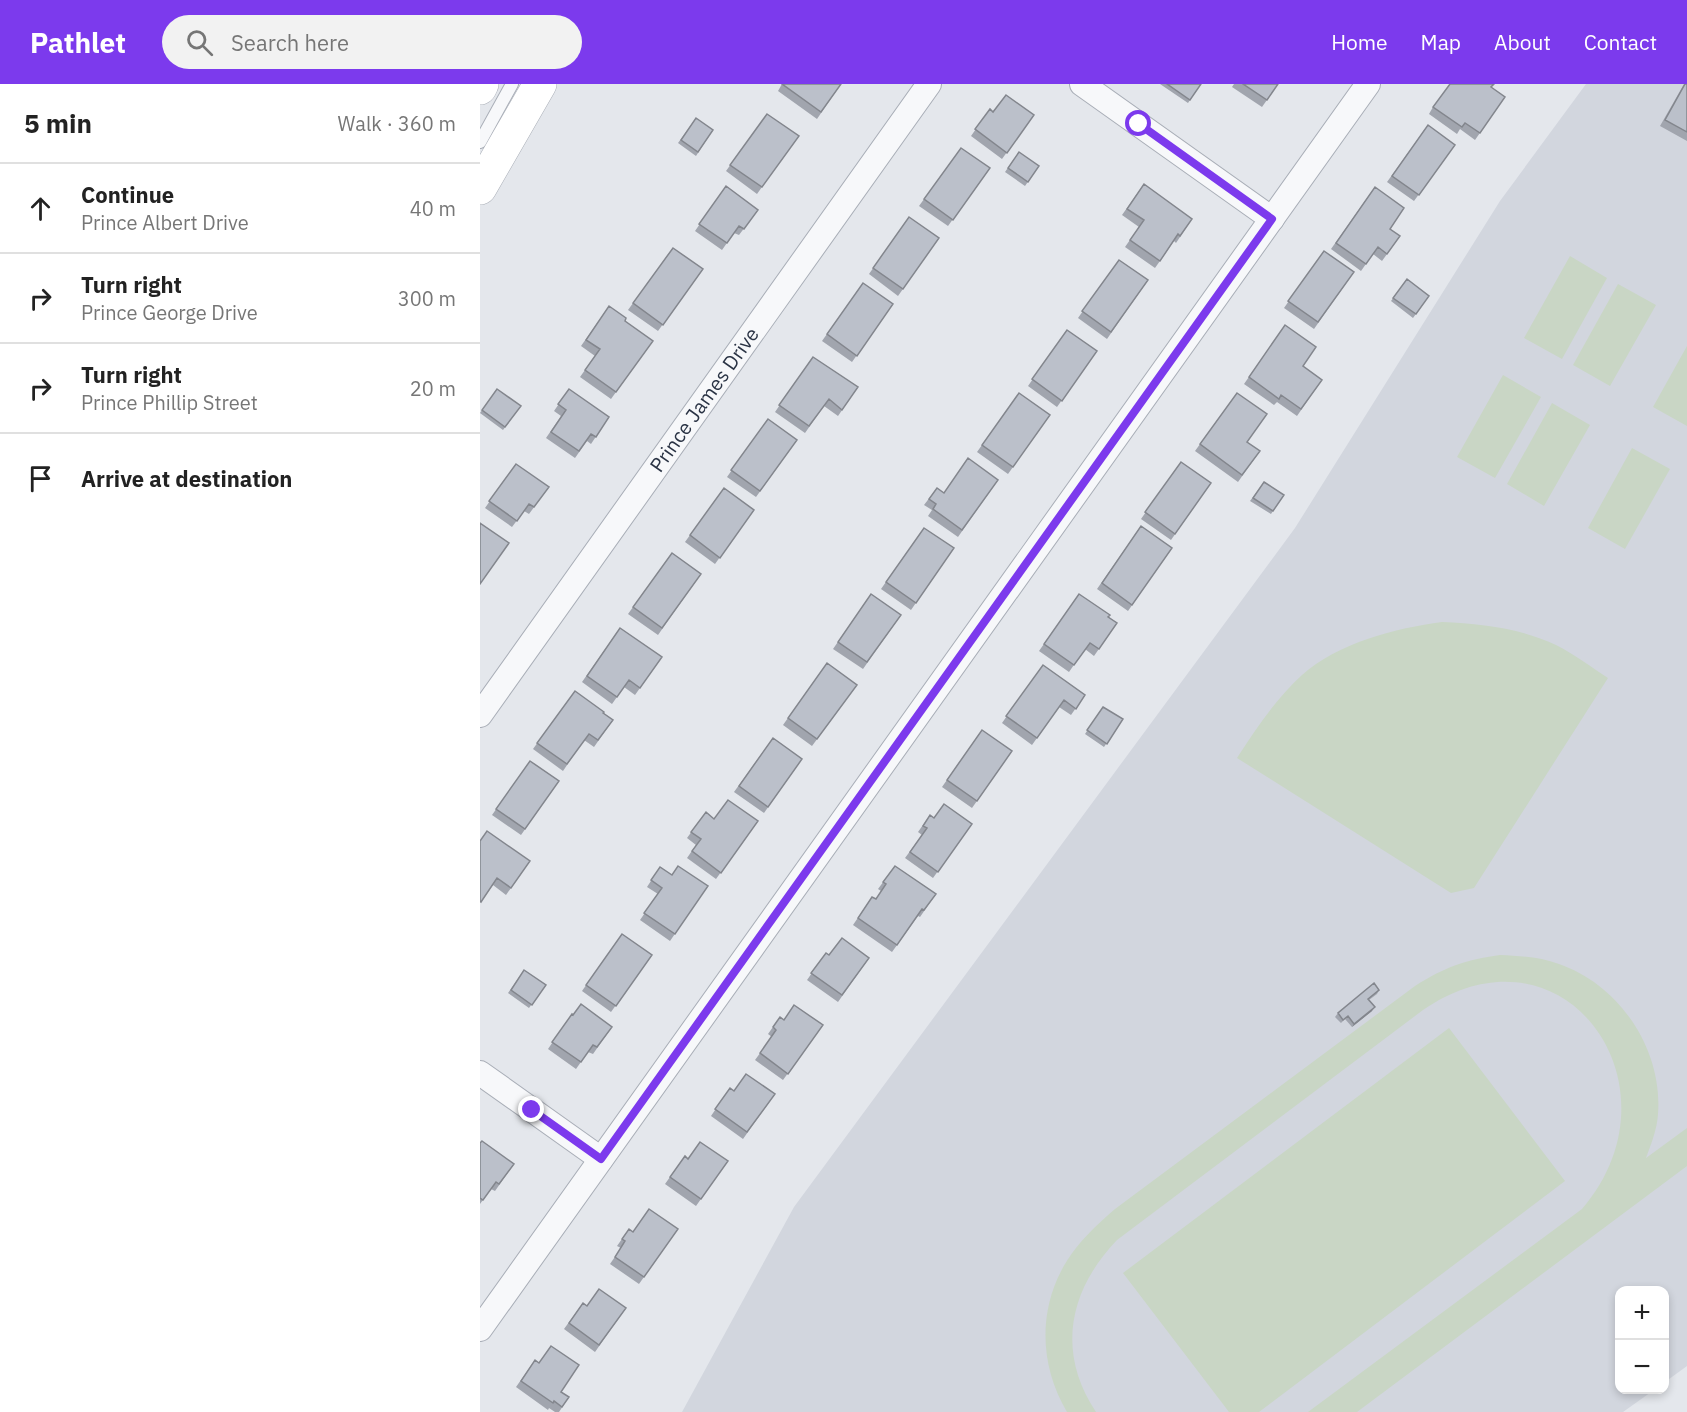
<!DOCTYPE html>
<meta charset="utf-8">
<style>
:root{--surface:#fff;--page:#f2f2f2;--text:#222;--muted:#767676;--line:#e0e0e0;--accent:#7c3aed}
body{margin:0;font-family:"IBM Plex Sans",sans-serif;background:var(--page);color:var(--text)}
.controls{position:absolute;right:18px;bottom:18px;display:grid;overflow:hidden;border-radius:12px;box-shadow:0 3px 9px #0003}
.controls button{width:54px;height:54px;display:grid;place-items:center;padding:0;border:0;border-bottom:2px solid var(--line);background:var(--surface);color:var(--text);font:30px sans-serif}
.stop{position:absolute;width:18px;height:18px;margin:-14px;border:4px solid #7c3aed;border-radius:50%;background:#fff}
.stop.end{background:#7c3aed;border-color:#fff;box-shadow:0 2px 6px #0008}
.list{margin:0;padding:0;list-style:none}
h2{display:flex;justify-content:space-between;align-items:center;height:78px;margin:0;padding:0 24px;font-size:26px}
h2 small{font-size:20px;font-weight:400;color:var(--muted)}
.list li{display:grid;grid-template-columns:39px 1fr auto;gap:18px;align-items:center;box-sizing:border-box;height:90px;padding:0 24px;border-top:2px solid var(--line)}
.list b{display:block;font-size:22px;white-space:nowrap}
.list p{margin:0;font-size:20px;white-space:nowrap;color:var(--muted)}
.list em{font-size:20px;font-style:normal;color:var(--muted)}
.icon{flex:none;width:33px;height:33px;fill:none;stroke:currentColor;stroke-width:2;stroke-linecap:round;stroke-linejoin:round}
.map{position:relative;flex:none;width:1207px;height:1328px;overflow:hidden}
header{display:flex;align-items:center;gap:36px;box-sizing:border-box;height:84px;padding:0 30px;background:var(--accent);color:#fff}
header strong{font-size:28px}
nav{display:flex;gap:33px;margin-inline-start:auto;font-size:21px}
.search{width:420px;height:54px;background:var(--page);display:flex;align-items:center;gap:15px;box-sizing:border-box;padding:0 21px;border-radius:33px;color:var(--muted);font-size:22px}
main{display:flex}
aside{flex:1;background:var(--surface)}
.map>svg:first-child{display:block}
.built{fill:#d2d6de}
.green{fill:#c9d6c5}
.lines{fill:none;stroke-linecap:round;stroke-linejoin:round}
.lane-casing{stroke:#a9aeb7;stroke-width:14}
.street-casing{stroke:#a9aeb7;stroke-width:26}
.secondary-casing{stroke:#a9aeb7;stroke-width:34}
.lane{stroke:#f7f8fa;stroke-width:12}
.street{stroke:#f7f8fa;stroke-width:24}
.secondary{stroke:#fff;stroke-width:33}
.wall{fill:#a1a5ae}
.shaded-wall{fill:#83868d}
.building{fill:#bbc0ca;stroke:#83868d;stroke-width:1.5}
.route{stroke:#7c3aed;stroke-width:8}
.labels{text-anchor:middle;stroke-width:4.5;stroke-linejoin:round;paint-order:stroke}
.street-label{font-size:20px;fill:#2b3445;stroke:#f4f6f9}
</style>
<header>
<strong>Pathlet</strong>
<div class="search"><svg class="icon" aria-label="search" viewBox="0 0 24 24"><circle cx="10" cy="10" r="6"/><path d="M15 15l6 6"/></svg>Search here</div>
<nav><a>Home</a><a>Map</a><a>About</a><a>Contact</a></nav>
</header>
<main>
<aside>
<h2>5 min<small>Walk · 360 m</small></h2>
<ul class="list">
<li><svg class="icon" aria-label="ahead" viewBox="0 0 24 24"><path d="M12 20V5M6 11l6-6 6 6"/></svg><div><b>Continue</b><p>Prince Albert Drive</p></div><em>40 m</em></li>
<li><svg class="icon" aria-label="right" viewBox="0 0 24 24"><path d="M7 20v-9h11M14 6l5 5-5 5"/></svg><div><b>Turn right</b><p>Prince George Drive</p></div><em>300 m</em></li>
<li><svg class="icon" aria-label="right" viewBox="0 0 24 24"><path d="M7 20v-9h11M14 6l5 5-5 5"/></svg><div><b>Turn right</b><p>Prince Phillip Street</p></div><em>20 m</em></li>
<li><svg class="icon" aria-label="arrive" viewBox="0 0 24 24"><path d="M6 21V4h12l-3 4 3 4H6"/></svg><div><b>Arrive at destination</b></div></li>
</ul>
</aside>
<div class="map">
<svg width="1207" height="1328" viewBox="0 0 1207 1328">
<rect width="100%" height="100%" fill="#e4e7ec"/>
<path class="built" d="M1106 0H1207V1282L1185 1298 1184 1206H1140V1306H1174L1143 1328H202L314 1123 815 444 1020 117Z"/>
<path class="green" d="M1090 172 1127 194 1082 275 1044 254Z
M1138 200 1176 221 1130 302 1093 281Z
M1207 262V342L1173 323Z
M1023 291 1061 313 1015 394 977 373Z
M1072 319 1110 341 1064 422 1027 400Z
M1152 364 1190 385 1145 465 1108 444Z
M962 538C1002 540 1040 544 1076 561 1094 570 1111 583 1128 594L994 804 971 809 757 674C776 644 796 615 822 591 858 559 916 544 962 538Z
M1020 871C1041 872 1060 873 1079 880 1140 901 1183 966 1178 1030 1177 1046 1171 1060 1166 1074L1207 1044V1082L877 1328H828L1102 1125C1207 1003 1084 829 943 926L637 1156C589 1206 576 1268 616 1328H587C556 1276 558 1212 596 1164 607 1150 621 1137 635 1125L935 902C965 883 985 876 1020 871Z
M969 944 1085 1097 779 1328H749L643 1189Z"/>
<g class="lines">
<defs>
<path id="lane" d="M0 58 32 0"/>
<g id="street">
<path d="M602 0 792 135"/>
<path id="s1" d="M0 631 449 0"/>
<path d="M0 989 121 1075"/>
<path d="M0 1245 888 0"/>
</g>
<path id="secondary" d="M0 4 2 0
M0 104 60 0"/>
</defs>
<use href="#lane" class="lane-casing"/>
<use href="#street" class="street-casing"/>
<use href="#secondary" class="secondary-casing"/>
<use href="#lane" class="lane"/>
<use href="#street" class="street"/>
<use href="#secondary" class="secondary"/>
</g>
<path class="wall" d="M302 0H361L337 35 298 7Z
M680 0H721L708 19Z
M754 0H798L782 23 752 3Z
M1204 0H1207V57L1180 42Z
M1011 3 1025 13 995 56 980 45 977 50 949 30 953 23Z
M510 25 513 28 554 31 522 75 491 52Z
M287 30 319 52 277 110 246 87Z
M216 34 233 46 216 72 198 59Z
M948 41 975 61 934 117 907 98Z
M481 64 510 84 468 142 439 122Z
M539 68 559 82 545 102 525 88Z
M664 100 712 135 696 159 694 157 675 184 645 163 659 143 642 131Z
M246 102 278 126 259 151 254 149 242 166 215 147Z
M895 103 910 145 920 152 902 177 893 170 881 187 851 165Z
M429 133 459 154 418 212 389 190Z
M193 164 223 185 178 247 148 226Z
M844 167 874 188 834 245 804 224Z
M639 176 668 196 627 255 598 234Z
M927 195 949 212 933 234 911 217Z
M383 199 413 220 372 278 342 257Z
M129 222 145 237 173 257 131 315 100 293 115 272 101 262Z
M805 241 823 282 842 296 817 332 797 318 794 321 764 300Z
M587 246 617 267 577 323 548 302Z
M333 273 378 303 358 332 344 322 325 349 295 328Z
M17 305 41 322 23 346 0 329Z
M89 305 129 333 111 360 107 357 95 374 66 354 81 332 74 327Z
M539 309 570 331 528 390 497 368Z
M757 309 767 358 780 367 758 398 715 367Z
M288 335 317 356 276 413 247 393Z
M701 378 731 399 691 456 661 435Z
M36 380 69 403 49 430 44 427 32 443 5 424Z
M518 396 478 453 448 432 452 426 444 421 457 404 464 409Z
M784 398 804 411 791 430 770 417Z
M244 404 274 426 235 480 205 458Z
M661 442 692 464 648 527 617 505Z
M444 444 474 464 431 526 401 505Z
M192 469 221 490 178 551 148 530Z
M391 510 421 531 383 585 353 565Z
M599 510 637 539 614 572 605 565 589 588 559 567Z
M140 544 182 573 155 611 144 603 132 620 102 598Z
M347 579 377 601 332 662 303 641Z
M563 581 605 611 591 631 579 623 552 661 522 639Z
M95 607 133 636 114 663 104 656 83 687 53 665Z
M623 623 643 635 624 663 605 650Z
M502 646 532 667 492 724 462 703Z
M293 654 322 675 284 729 254 708Z
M50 677 79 697 41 751 12 731Z
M226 728 234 735 278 737 236 795 207 774 216 761 207 754Z
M450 731 454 734 492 740 453 794 425 774 442 751 438 748Z
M0 757 50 777 26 811 13 801 0 819Z
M415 782 456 810 440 833 438 832 412 868 373 841 392 813 396 815 401 807 398 805Z
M180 783 192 791 228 802 190 857 160 836 178 810 167 803Z
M142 850 172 871 131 928 102 907Z
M346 869 349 871 389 874 358 918 327 896Z
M44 886 66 901 49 924 28 909Z
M899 906 897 910 889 916 892 927 872 943 865 935 861 939 855 933 858 929Z
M92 930 132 943 113 970 108 968 96 985 68 965Z
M300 933 304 936 343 941 303 996 275 976 292 953 288 950Z
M250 1004 254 1007 295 1010 263 1055 231 1032Z
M0 1059 34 1080 15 1107 11 1105 0 1120Z
M205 1072 208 1075 248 1077 216 1122 185 1100Z
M149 1145 153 1148 198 1145 159 1200 130 1180 141 1164 137 1162Z
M103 1219 107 1222 146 1224 115 1268 84 1245Z
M55 1276 81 1308 89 1313 79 1328H75L69 1324 68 1326 36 1303Z"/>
<path class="shaded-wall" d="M895 923 892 927 872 943 874 940Z"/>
<path class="building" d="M302 0H361L341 28Z
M687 0H721L710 16Z
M763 0H798L787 16Z
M970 0H1014L1011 3 1025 13 1000 49 985 39 982 43 953 23Z
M1205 0H1207V48L1185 36Z
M526 11 554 31 527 69 495 45 510 25 513 28Z
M287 30 319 52 282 103 250 81Z
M216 34 233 46 218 68 201 56Z
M948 41 975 61 939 111 912 92Z
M481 64 510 84 473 136 444 115Z
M539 68 559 82 548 98 528 84Z
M664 100 712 135 700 152 698 150 680 177 650 156 664 136 647 125Z
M246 102 278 126 264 145 259 142 247 159 219 140Z
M895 103 924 124 910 145 920 152 907 170 898 163 886 180 856 159Z
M429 133 459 154 423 205 393 184Z
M193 164 223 185 183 241 153 219Z
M844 167 874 188 838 238 808 217Z
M639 176 668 196 631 248 602 227Z
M927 195 949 212 936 230 913 214Z
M383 199 413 220 377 272 347 250Z
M129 222 146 234 145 237 173 257 136 308 105 286 120 265 106 256Z
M805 241 836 263 823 282 842 296 821 325 801 311 799 315 769 293Z
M587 246 617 267 582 317 552 295Z
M333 273 378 303 362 326 349 315 329 342 299 321Z
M17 305 41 322 25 343 2 326Z
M89 305 129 333 116 353 111 350 99 367 71 348 86 326 78 320Z
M539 309 570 331 533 383 502 361Z
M757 309 787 330 767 358 780 367 762 391 720 360Z
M288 335 317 356 280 407 251 386Z
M488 374 518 396 482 446 453 425 456 420 449 415 457 404 464 409Z
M701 378 731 399 695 450 665 428Z
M36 380 69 403 54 423 49 420 37 437 9 417Z
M784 398 804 411 793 427 773 414Z
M244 404 274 426 240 474 210 451Z
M0 439 29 459 0 500Z
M661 442 692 464 652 521 622 499Z
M444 444 474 464 436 519 406 498Z
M192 469 221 490 182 544 153 523Z
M391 510 421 531 387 578 358 558Z
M599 510 630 531 628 533 637 539 619 565 610 559 594 581 564 560Z
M140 544 182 573 160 604 149 596 137 613 107 592Z
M347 579 377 601 337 655 308 634Z
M563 581 605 611 596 625 584 616 557 654 526 632Z
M95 607 124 628 123 629 133 636 118 656 109 650 87 680 57 659Z
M623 623 643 635 627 660 607 646Z
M502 646 532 667 497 717 467 696Z
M293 654 322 675 288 723 259 702Z
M50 677 79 697 45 745 16 725Z
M248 716 278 737 241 789 212 767 221 755 211 748 226 728 234 735Z
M464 720 492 740 458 788 430 768 447 744 443 742 450 731 454 734Z
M7 747 50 777 31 804 17 794 1 818 0 817V757Z
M198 782 228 802 195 850 164 829 182 804 171 796 180 783 192 791Z
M415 782 456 810 444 826 442 825 417 861 378 834 392 813 396 815 406 800 403 798Z
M142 850 172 871 136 922 106 901Z
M362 854 389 874 362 911 331 889 346 869 349 871Z
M44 886 66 901 52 921 31 906Z
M894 899 899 906 888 915 895 923 874 940 868 932 863 936 858 929Z
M101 920 132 943 117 963 113 961 101 978 72 958 92 930 93 931Z
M314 921 343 941 308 990 280 969 296 946 293 943 300 933 304 936Z
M266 990 295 1010 267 1048 235 1025 250 1004 254 1007Z
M2 1057 34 1080 19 1100 16 1098 3 1116 0 1114V1059Z
M220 1058 248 1077 221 1115 190 1093 205 1072 208 1075Z
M169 1125 198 1145 164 1193 135 1173 145 1157 142 1155 149 1145 153 1148Z
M119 1205 146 1224 119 1261 89 1239 103 1219 107 1222Z
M71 1262 99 1281 81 1308 89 1313 82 1323 74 1317 73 1319 41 1297 55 1276 59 1279Z"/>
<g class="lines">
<path class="route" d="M52 1026 121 1075 792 135 659 40"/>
</g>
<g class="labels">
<g class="street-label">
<text dy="7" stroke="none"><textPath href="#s1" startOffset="387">Prince James Drive</textPath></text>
</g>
</g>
</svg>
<div class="controls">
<button>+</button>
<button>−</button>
</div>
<div class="stop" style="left:659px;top:40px"></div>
<div class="stop end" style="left:52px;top:1026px"></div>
</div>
</main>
